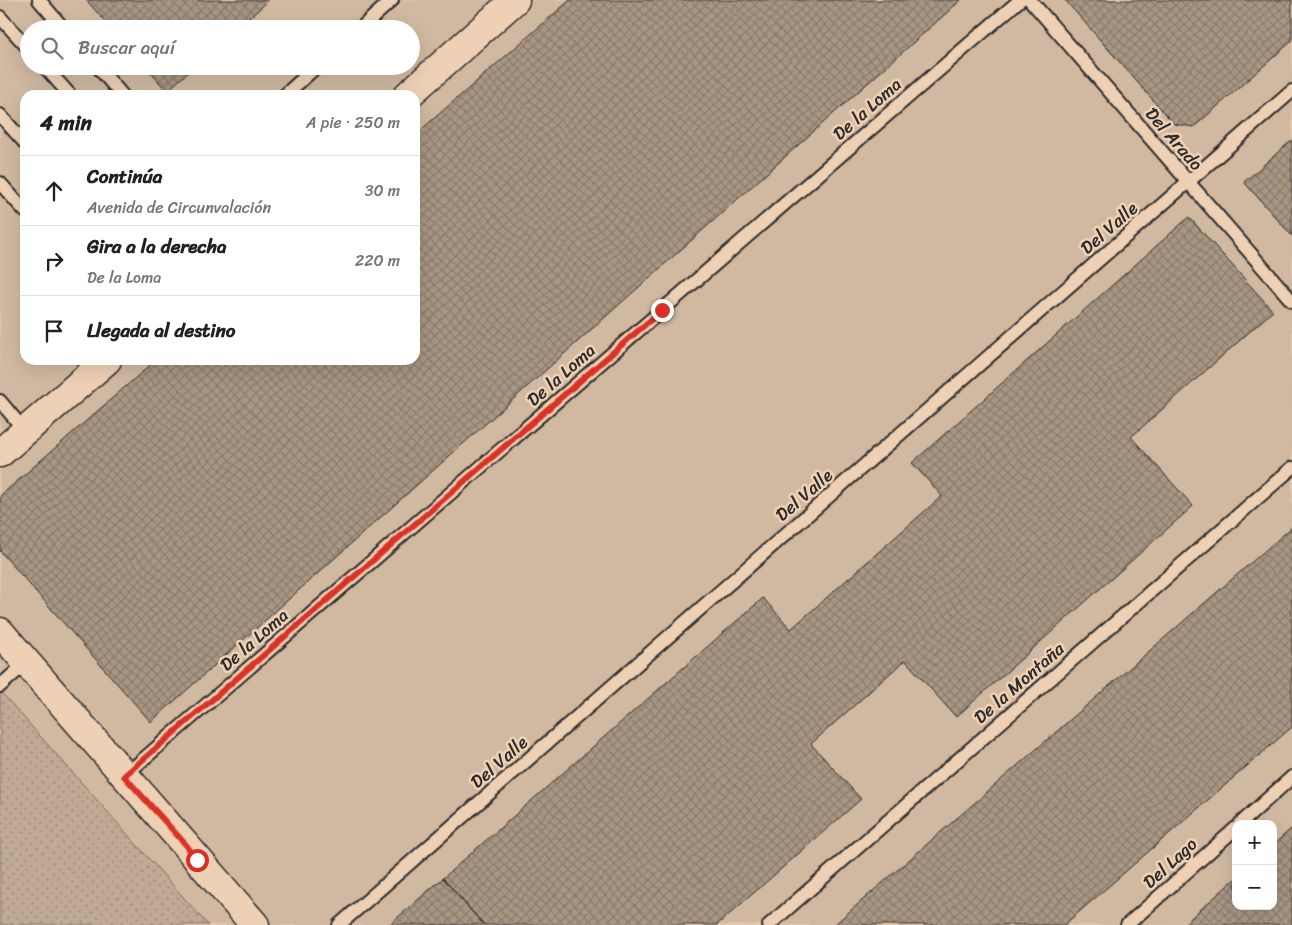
<!DOCTYPE html>
<html lang="es">
<meta charset="utf-8">
<style>
:root{--surface:#fff;--page:#f2f2f2;--text:#202124;--muted:#757577;--line:#e0e0e0}
body{margin:0;font-family:Sriracha,sans-serif;background:var(--page);color:var(--text)}
.controls{position:absolute;right:15px;bottom:15px;display:grid;overflow:hidden;border-radius:10px;box-shadow:0 5px 20px #0002}
.controls button{width:45px;height:45px;display:grid;place-items:center;padding:0;border:0;border-bottom:1px solid var(--line);background:var(--surface);color:var(--text);font:25px sans-serif}
.stop{position:absolute;width:15px;height:15px;margin:-11px;border:4px solid #d93025;border-radius:50%;background:#fff}
.stop.end{background:#d93025;border-color:#fff;box-shadow:0 1px 5px #0008}
.list{margin:0;padding:0;list-style:none}
h2{display:flex;justify-content:space-between;align-items:center;height:65px;margin:0;padding:0 20px;font-size:21px}
h2 small{font-size:16px;font-weight:400;color:var(--muted)}
.list li{display:grid;grid-template-columns:32px 1fr auto;gap:15px;align-items:center;box-sizing:border-box;height:70px;padding:0 20px;border-top:1px solid var(--line)}
.list b{display:block;font-size:19px;white-space:nowrap}
.list p{margin:0;font-size:16px;white-space:nowrap;color:var(--muted)}
.list em{font-size:16px;font-style:normal;color:var(--muted)}
.icon{flex:none;width:28px;height:28px;fill:none;stroke:currentColor;stroke-width:2;stroke-linecap:round;stroke-linejoin:round}
.map{position:relative;flex:none;width:1292px;height:925px;overflow:hidden}
.search{position:absolute;background:var(--surface);box-shadow:0 5px 20px #0002;left:20px;top:20px;width:400px;height:55px;display:flex;align-items:center;gap:12px;box-sizing:border-box;padding:0 18px;border-radius:28px;color:var(--muted);font-size:19px}
.panel{position:absolute;background:var(--surface);box-shadow:0 5px 20px #0002;left:20px;top:90px;width:400px;height:275px;border-radius:15px}
.map>svg:first-child{display:block}
.built{fill:#d1b9a1;fill-rule:evenodd}
.grass{fill:url(#grass-dots);stroke:#766a60}
.building{fill:url(#building-cross-hatch);stroke:#2b2b2b}
.lines{fill:none;stroke-linecap:round;stroke-linejoin:round}
.service-casing{stroke:#2b2b2b;stroke-width:16}
.tertiary-casing{stroke:#2b2b2b;stroke-width:31}
.service{stroke:#eed1b5;stroke-width:12}
.tertiary{stroke:#eed1b5;stroke-width:28}
.route{stroke:#d93025;stroke-width:6}
.labels{text-anchor:middle;stroke-width:5;stroke-linejoin:round;paint-order:stroke}
.street-label{font-size:18px;fill:#2b2b2b;stroke:#eed1b5}
</style>
<div class="map">
<svg width="1292" height="925" viewBox="0 0 1292 925">
<defs>
<pattern id="grass-dots" width="8" height="8" patternUnits="userSpaceOnUse" patternTransform="scale(1.25)"><rect width="8" height="8" fill="#c1aa95"/><path d="M2 2h.1M6 6h.1" fill="none" stroke="#9d8b7a" stroke-width="1.8" stroke-linecap="round"/></pattern>
<pattern id="building-cross-hatch" width="8" height="8" patternUnits="userSpaceOnUse" patternTransform="scale(1.25)"><rect width="8" height="8" fill="#a99784"/><path d="M0 0l8 8M0 8l8-8" fill="none" stroke="#8a7b6c"/></pattern>
</defs>
<rect width="100%" height="100%" fill="#e2c7ad"/>
<filter id="ink" filterUnits="userSpaceOnUse"><feTurbulence type="fractalNoise" baseFrequency=".02" numOctaves="2"/><feDisplacementMap in="SourceGraphic" scale="10" xChannelSelector="R" yChannelSelector="G"/><feConvolveMatrix kernelMatrix="1 2 1 2 8 2 1 2 1" color-interpolation-filters="sRGB"/></filter>
<g filter="url(#ink)">
<path class="built" d="M0 0H1292V925H0ZM29 29H411V66H29ZM25 95H415V360H25ZM1236 824H1273V906H1236Z"/>
<path class="grass" d="M0 691 208 925H0Z"/>
<path class="building" d="M86 0H269L237 29H112Z
M570 0H961L151 722 0 551V496L156 360H415V135Z
M1065 0H1292V41L1194 127 1174 124Z
M145 66H195L167 91Z
M1292 140V236L1244 182Z
M1189 217 1273 311 1131 437 1193 506 956 717 905 660 811 744 861 799 717 925H484L443 878 763 598 791 629 942 496 912 463Z
M1292 527V727L1064 925H834Z
M1292 828V925H1183L1236 878V906H1273V845Z
M443 878 484 925H389Z"/>
<g class="lines">
<defs>
<path id="service" d="M39 0 64 29
M1030 0 1292 301
M0 17 29 49
M360 29 392 0
M44 66 70 95
M97 66 122 95
M285 95 317 66
M0 115 25 143
M0 183 25 211
M0 401 25 431
M0 686 26 663
M124 776 1020 0
M1240 824 1292 777
M339 925 1292 91
M769 925 1292 468
M1127 925 1236 828"/>
<path id="tertiary" d="M408 95 515 0
M0 453 107 360
M0 632 255 925"/>
</defs>
<use href="#service" class="service-casing"/>
<use href="#tertiary" class="tertiary-casing"/>
<use href="#service" class="service"/>
<use href="#tertiary" class="tertiary"/>
</g>
</g>
<g class="lines" filter="url(#ink)">
<path class="route" d="M197 860 187 846 124 776 662 310"/>
</g>
<g class="labels">
<g class="street-label">
<text transform="translate(867 109) rotate(-41)" y="6">De la Loma</text>
<text transform="translate(1174 139) rotate(49)" y="6">Del Arado</text>
<text transform="translate(1109 228) rotate(-41)" y="6">Del Valle</text>
<text transform="translate(561 375) rotate(-41)" y="6">De la Loma</text>
<text transform="translate(804 495) rotate(-41)" y="6">Del Valle</text>
<text transform="translate(254 640) rotate(-41)" y="6">De la Loma</text>
<text transform="translate(1019 683) rotate(-41)" y="6">De la Montaña</text>
<text transform="translate(499 762) rotate(-41)" y="6">Del Valle</text>
<text transform="translate(1170 863) rotate(-42)" y="6">Del Lago</text>
</g>
</g>
</svg>
<div class="controls">
<button>+</button>
<button>−</button>
</div>
<div class="stop" style="left:197px;top:860px"></div>
<div class="stop end" style="left:662px;top:310px"></div>
<div class="search"><svg class="icon" aria-label="search" viewBox="0 0 24 24"><circle cx="10" cy="10" r="6"/><path d="M15 15l6 6"/></svg>Buscar aquí</div>
<section class="panel">
<h2>4 min<small>A pie · 250 m</small></h2>
<ul class="list">
<li><svg class="icon" aria-label="ahead" viewBox="0 0 24 24"><path d="M12 20V5M6 11l6-6 6 6"/></svg><div><b>Continúa</b><p>Avenida de Circunvalación</p></div><em>30 m</em></li>
<li><svg class="icon" aria-label="right" viewBox="0 0 24 24"><path d="M7 20v-9h11M14 6l5 5-5 5"/></svg><div><b>Gira a la derecha</b><p>De la Loma</p></div><em>220 m</em></li>
<li><svg class="icon" aria-label="arrive" viewBox="0 0 24 24"><path d="M6 21V4h12l-3 4 3 4H6"/></svg><div><b>Llegada al destino</b></div></li>
</ul>
</section>
</div>
